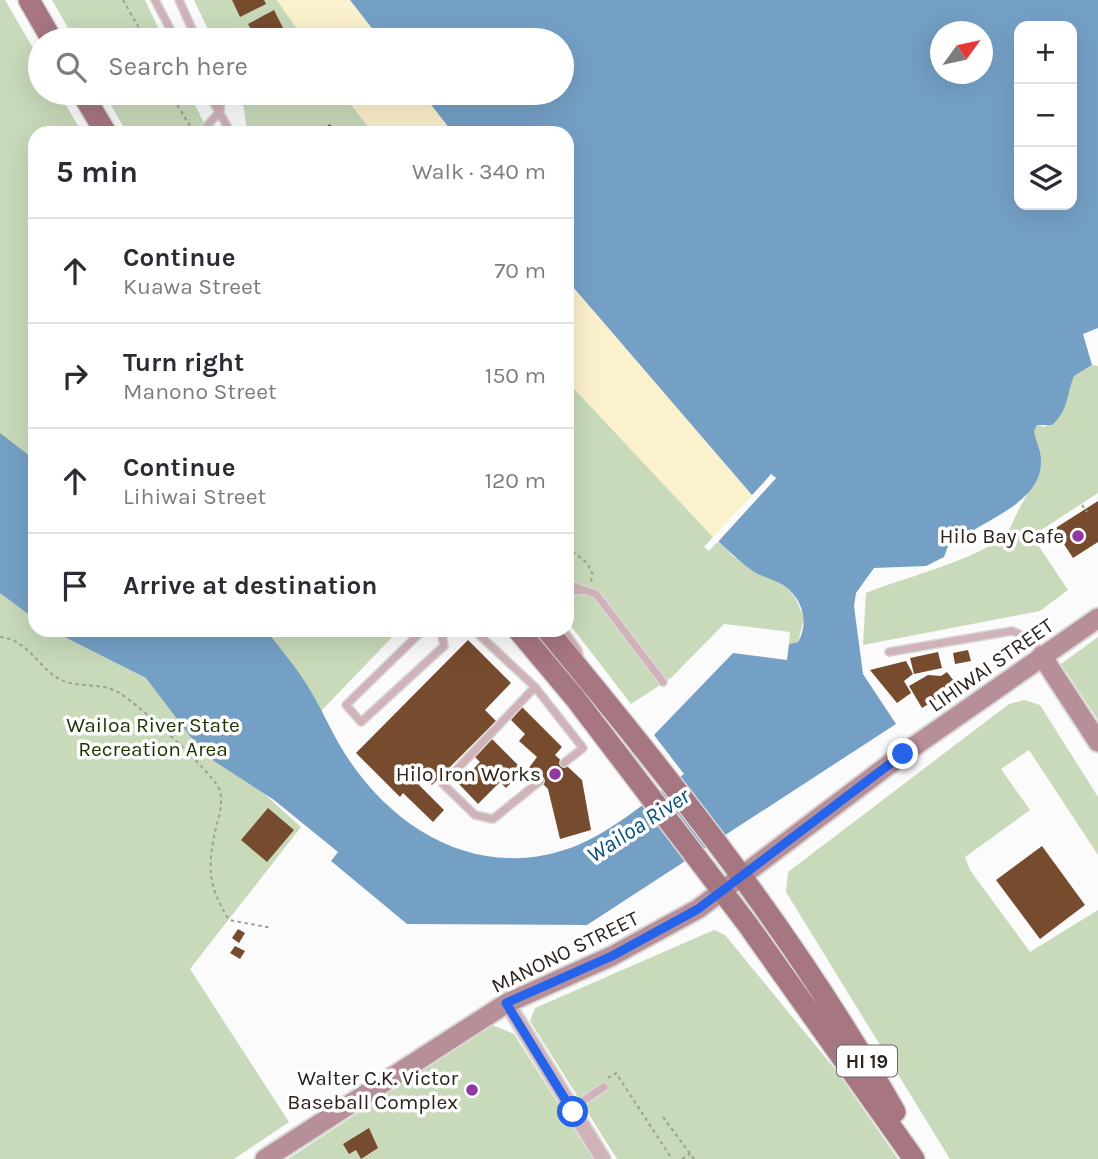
<!DOCTYPE html>
<meta charset="utf-8">
<style>
:root{--surface:#fff;--page:#f2f2f3;--text:#2b2b33;--muted:#7c7c81;--line:#e1e1e2}
body{margin:0;font-family:Karla,sans-serif;background:var(--page);color:var(--text)}
.controls{position:absolute;right:21px;top:21px;display:grid;overflow:hidden;border-radius:14px;box-shadow:0 7px 28px #0002}
.controls button{width:63px;height:63px;display:grid;place-items:center;padding:0;border:0;border-bottom:2px solid var(--line);background:var(--surface);color:var(--text);font:35px sans-serif}
.compass{position:absolute;left:930px;top:21px;width:63px;height:63px;border-radius:50%;background:var(--surface);box-shadow:0 7px 28px #0002;rotate:57deg}
.stop{position:absolute;width:21px;height:21px;margin:-16px;border:5px solid #2563eb;border-radius:50%;background:#fff}
.stop.end{background:#2563eb;border-color:#fff;box-shadow:0 2px 7px #0008}
.list{margin:0;padding:0;list-style:none}
h2{display:flex;justify-content:space-between;align-items:center;height:91px;margin:0;padding:0 28px;font-size:30px}
h2 small{font-size:23px;font-weight:400;color:var(--muted)}
.list li{display:grid;grid-template-columns:46px 1fr auto;gap:21px;align-items:center;box-sizing:border-box;height:105px;padding:0 28px;border-top:2px solid var(--line)}
.list b{display:block;font-size:26px;white-space:nowrap}
.list p{margin:0;font-size:23px;white-space:nowrap;color:var(--muted)}
.list em{font-size:23px;font-style:normal;color:var(--muted)}
.icon{flex:none;width:38px;height:38px;fill:none;stroke:currentColor;stroke-width:2;stroke-linecap:round;stroke-linejoin:round}
.map{position:relative;flex:none;width:1098px;height:1159px;overflow:hidden}
.search{position:absolute;background:var(--surface);box-shadow:0 7px 28px #0002;left:28px;top:28px;width:546px;height:77px;display:flex;align-items:center;gap:18px;box-sizing:border-box;padding:0 24px;border-radius:38px;color:var(--muted);font-size:26px}
.panel{position:absolute;background:var(--surface);box-shadow:0 7px 28px #0002;left:28px;top:126px;width:546px;height:511px;border-radius:21px}
.map>svg:first-child{display:block}
.green{fill:#c8daba}
.sand{fill:#fbf1cc}
.water{fill:#75a0c6;fill-rule:evenodd}
.pier{fill:#fbfbfb}
.building{fill:#774b2e}
.lines{fill:none;stroke-linecap:round;stroke-linejoin:round}
.lane-casing{stroke:#dad8d7;stroke-width:10}
.street-casing{stroke:#dad8d7;stroke-width:18}
.secondary-casing{stroke:#dad8d7;stroke-width:23}
.primary-casing{stroke:#dad8d7;stroke-width:24}
.path{stroke:#a19d9a;stroke-width:2;stroke-dasharray:3.5 3.5;stroke-linecap:butt}
.lane{stroke:#cfb3b8;stroke-width:7}
.street{stroke:#cfb3b8;stroke-width:14}
.secondary{stroke:#b78f98;stroke-width:19}
.primary{stroke:#a67681;stroke-width:21}
.route{stroke:#2563eb;stroke-width:9}
.poi-dot{fill:#9137a3;stroke:#fff;stroke-width:2.5}
.labels{text-anchor:middle;stroke-width:7;stroke-linejoin:round;paint-order:stroke}
.shield{fill:#fff;stroke:#6c6560;stroke-width:2}
.shield-label{font-size:19px;font-weight:bold;fill:#2d231c}
.poi-label{font-size:21px;fill:#2d231c;stroke:#fff;text-anchor:end}
.street-label{font-size:21px;fill:#2d231c;stroke:#fff}
.park-label{font-size:21px;fill:#1c3400;stroke:#fff}
.water-label{font-size:23px;font-style:italic;fill:#054e7f;stroke:#fff}
</style>
<div class="map">
<svg width="1098" height="1159" viewBox="0 0 1098 1159">
<rect width="100%" height="100%" fill="#fbfbfb"/>
<path class="green" d="M0 0H5L40 60V93H59L82 133H35V630H399L252 783 301 827 190 969 289 1122 234 1159H0Z
M52 0H145L164 40H75Z
M194 0H277L305 40H213Z
M104 93H189L209 133H127Z
M237 93H342L373 133H247L244 108Z
M1092 365 1098 366V493L1032 536 1068 590 1040 611 863 645 866 593C899 579 989 557 1008 531 1014 522 1017 511 1023 502 1040 471 1041 465 1033 431L1037 425 1045 427 1074 376Z
M567 381 713 537 704 547 709 551 718 541 734 557 786 587 795 597 804 618 798 642 789 644 790 632 724 624 672 677 631 704 567 621Z
M1098 637V720L1061 664Z
M1024 700 1040 705 1098 797V855L1029 750 1001 769 1030 810 965 857 970 870 1030 952 1098 910V1159H950L786 892 788 872 1009 704Z
M714 930 725 935 839 1074 898 1159H617L530 1021 535 1008Z
M492 1025 514 1034 593 1159H288Z"/>
<path class="sand" d="M277 0H350L381 40H305Z
M342 93H422L453 133H373Z
M567 280 752 495 713 537 567 381Z"/>
<path class="water" d="M350 0H1098V328L1083 334 1092 365 1074 376C1066 395 1069 410 1052 425H1037L1034 431C1035 438 1038 445 1040 452 1049 498 994 515 965 536L953 532 944 557 926 566 874 568 856 593 854 606 863 674 896 724 587 925 407 924 331 861 338 852 274 800 214 761 190 736 146 678 51 630H266C281 650 298 669 310 690 324 713 334 738 349 760 401 837 487 882 578 845 616 829 650 798 684 774L654 735 733 653 787 660 789 644 798 642C809 624 803 600 786 587 778 581 766 578 756 573 742 564 730 552 718 541L776 478 771 475 752 495 567 280V133H453L422 93H562V40H381ZM1019 26H1072V205H1019ZM940 32H982V74H940Z
M0 433 35 460V619L0 593Z"/>
<path class="pier" d="M771 474 776 478 716 544 715 539Z"/>
<path class="building" d="M232 0H264L266 4 240 17Z
M274 10 284 30 265 40H257L248 24Z
M330 124 335 133H317Z
M1098 501V542L1073 558 1054 529Z
M468 640 511 683 485 710 496 721 432 785 426 779 419 785 444 810 433 822 403 793 400 797 356 753Z
M968 650 971 661 955 664 953 653Z
M938 652 942 668 914 674 910 658Z
M906 661 913 674 904 681 911 693 897 703 870 670Z
M947 672 960 689 952 695 950 691 922 708 909 686 928 675 941 676Z
M522 707 562 747 555 755 582 780 591 830 560 839 548 789 528 769 537 757 519 741 525 734 511 720Z
M492 739 523 770 506 788 500 782 478 804 459 784 480 762 475 757Z
M268 808 294 830 267 862 241 840Z
M1042 846 1085 905 1040 939 996 880Z
M238 929 245 933 239 943 232 938Z
M235 946 245 951 240 959 230 953Z
M369 1128 378 1148 361 1159 356 1150 349 1154 343 1144Z"/>
<g class="lines">
<defs>
<path id="lane" d="M155 0 176 40
M179 0 197 40
M208 93 231 133
M201 133 220 111 221 93
M567 584 596 594 663 682
M567 592 583 590
M423 630 346 705 361 722 444 646 441 630
M474 630 535 687 583 748 564 763
M563 630 578 650 580 659
M889 652 1012 631 1031 639 1042 655
M535 687 443 784 475 815 493 819 540 781
M571 1109 604 1087"/>
<path id="street" d="M507 1003 603 1159"/>
<path id="secondary" d="M1042 656 1098 742
M265 1159 507 1003 612 956 698 909 903 754 1098 618"/>
<path id="primary" d="M29 0 52 40
M82 93 106 133
M518 630 575 698 748 925 914 1159
M547 630C674 783 797 938 895 1112"/>
</defs>
<use href="#lane" class="lane-casing"/>
<use href="#street" class="street-casing"/>
<use href="#secondary" class="secondary-casing"/>
<use href="#primary" class="primary-casing"/>
<path class="path" d="M123 0 146 40
M170 93 192 129
M1082 505 1087 512
M567 547 587 563 593 575 590 583
M0 637C28 640 37 666 59 679 78 689 101 681 121 694 139 705 215 774 220 791 223 803 219 816 216 828 207 867 208 886 229 920L272 928
M608 1078 616 1073 672 1159
M663 1117 694 1159
M682 1159 690 1154"/>
<use href="#lane" class="lane"/>
<use href="#street" class="street"/>
<use href="#secondary" class="secondary"/>
<use href="#primary" class="primary"/>
</g>
<g class="lines">
<path class="route" d="M573 1112 506 1003 612 956 698 909 903 754"/>
</g>
<g class="poi-dot">
<circle cx="1078" cy="536" r="7"/>
<circle cx="555" cy="774" r="7"/>
<circle cx="472" cy="1090" r="7"/>
</g>
<g class="labels">
<rect class="shield" x="837" y="1045.5" width="60" height="31" rx="5"/>
<g class="shield-label">
<text x="867" y="1068">HI 19</text>
</g>
<g class="poi-label">
<text x="1064" y="543">Hilo Bay Cafe</text>
<text x="541" y="781">Hilo Iron Works</text>
<text x="458" y="1085">Walter C.K. Victor<tspan x="458" dy="24">Baseball Complex</tspan></text>
</g>
<g class="street-label">
<text transform="translate(991 665) rotate(-35)" y="7">LIHIWAI STREET</text>
<text transform="translate(565 952) rotate(-26)" y="7">MANONO STREET</text>
</g>
<g class="park-label">
<text x="153" y="732">Wailoa River State<tspan x="153" dy="24">Recreation Area</tspan></text>
</g>
<g class="water-label">
<text transform="translate(638 825) rotate(-33)" y="8">Wailoa River</text>
</g>
</g>
</svg>
<div class="controls">
<button>+</button>
<button>−</button>
<button><svg class="icon" aria-label="layers" viewBox="0 0 24 24"><path d="M12 4l9 5-9 5-9-5zM3 14l9 5 9-5"/></svg></button>
</div>
<svg class="compass" viewBox="-18 -18 36 36"><path d="M0-13l5 13h-10z" fill="#e53935"/><path d="M0 13l5-13h-10z" fill="#7c7c81"/></svg>
<div class="stop" style="left:573px;top:1112px"></div>
<div class="stop end" style="left:903px;top:754px"></div>
<div class="search"><svg class="icon" aria-label="search" viewBox="0 0 24 24"><circle cx="10" cy="10" r="6"/><path d="M15 15l6 6"/></svg>Search here</div>
<section class="panel">
<h2>5 min<small>Walk · 340 m</small></h2>
<ul class="list">
<li><svg class="icon" aria-label="ahead" viewBox="0 0 24 24"><path d="M12 20V5M6 11l6-6 6 6"/></svg><div><b>Continue</b><p>Kuawa Street</p></div><em>70 m</em></li>
<li><svg class="icon" aria-label="right" viewBox="0 0 24 24"><path d="M7 20v-9h11M14 6l5 5-5 5"/></svg><div><b>Turn right</b><p>Manono Street</p></div><em>150 m</em></li>
<li><svg class="icon" aria-label="ahead" viewBox="0 0 24 24"><path d="M12 20V5M6 11l6-6 6 6"/></svg><div><b>Continue</b><p>Lihiwai Street</p></div><em>120 m</em></li>
<li><svg class="icon" aria-label="arrive" viewBox="0 0 24 24"><path d="M6 21V4h12l-3 4 3 4H6"/></svg><div><b>Arrive at destination</b></div></li>
</ul>
</section>
</div>
